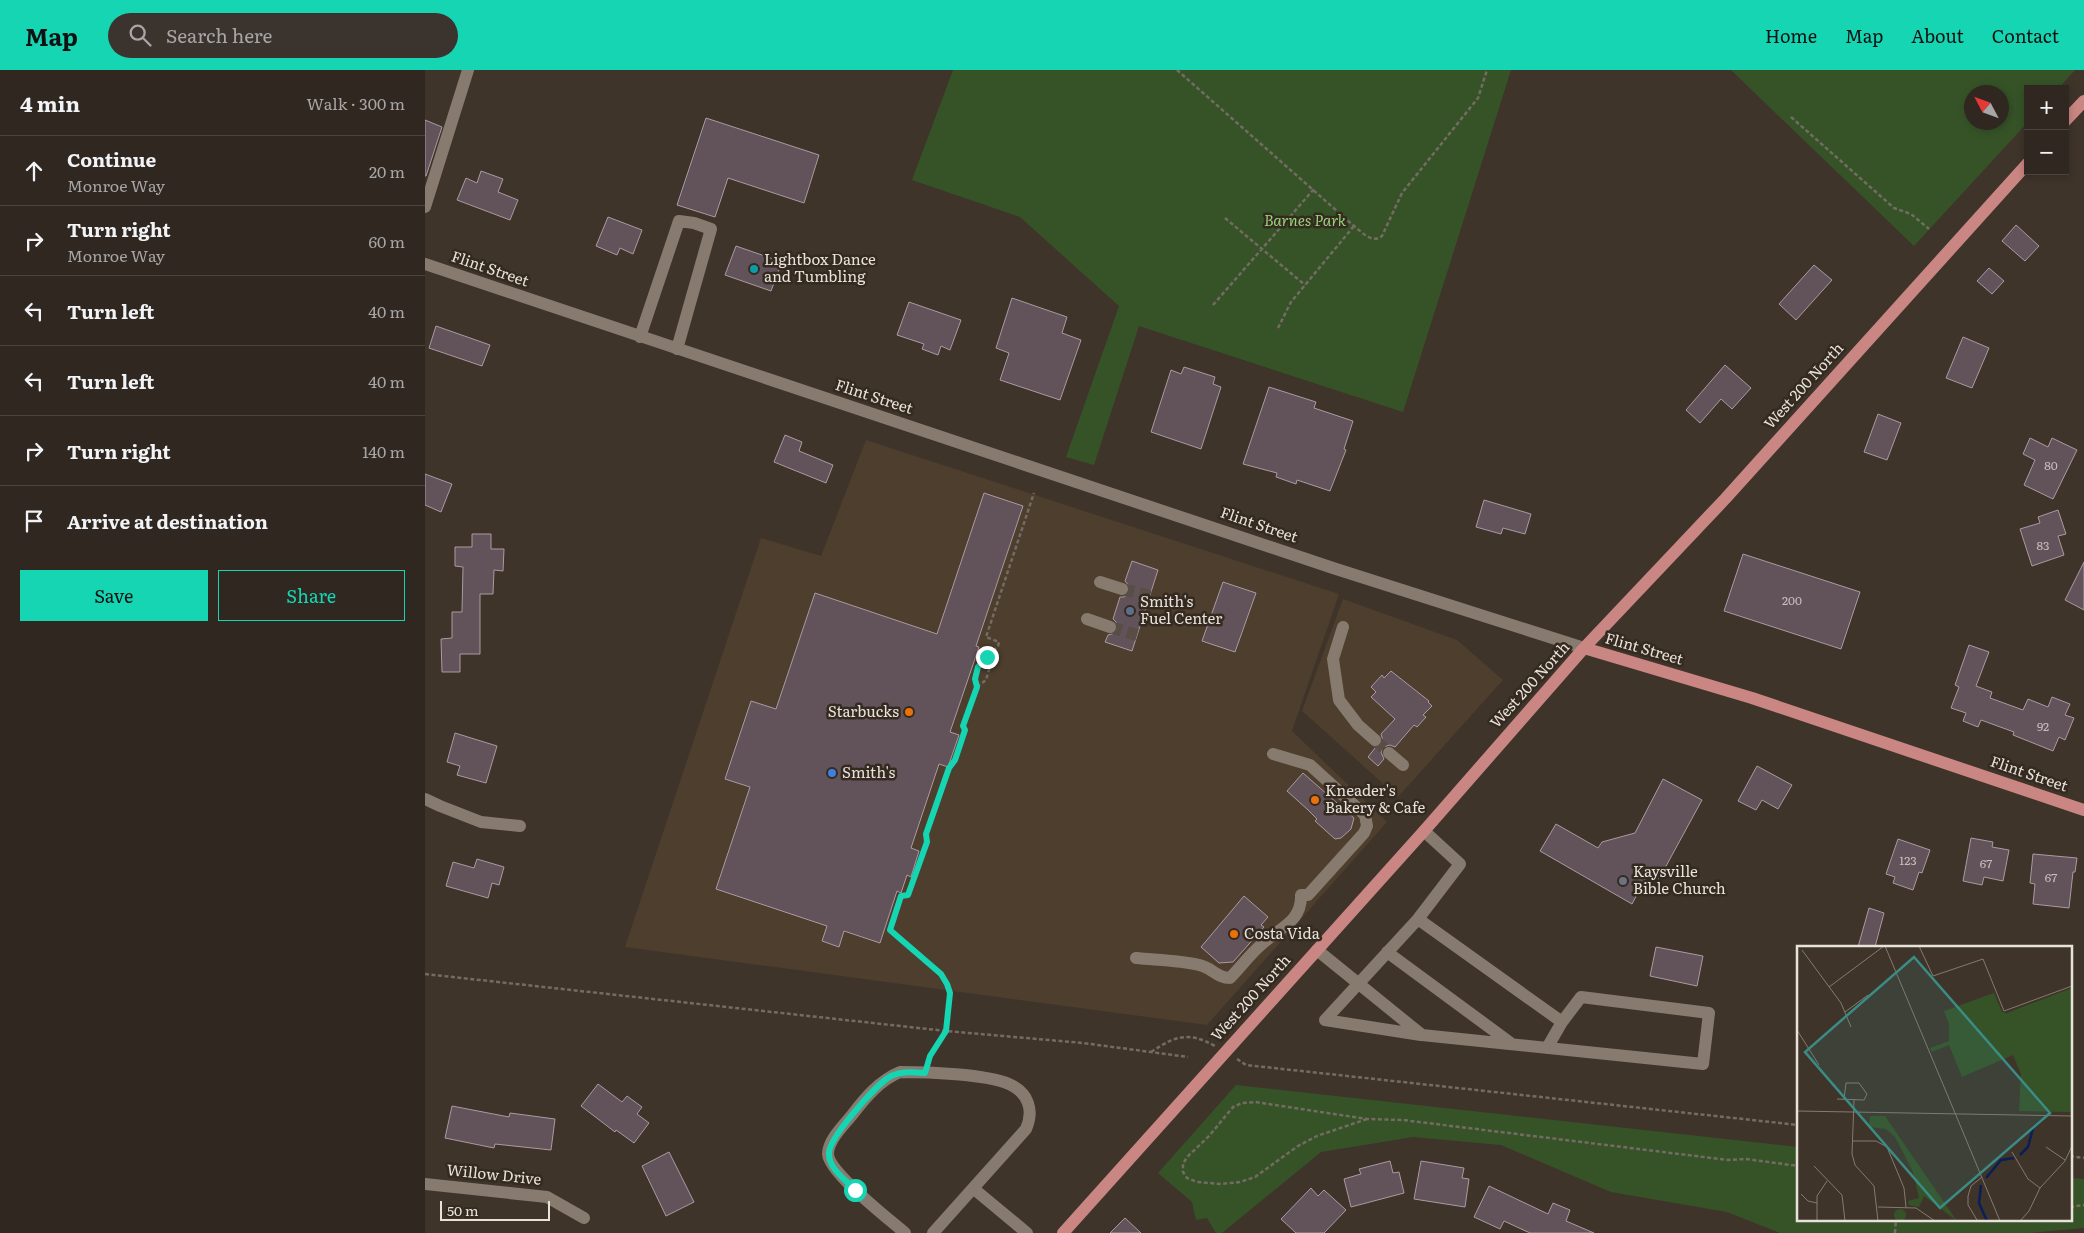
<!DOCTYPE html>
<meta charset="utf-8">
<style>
:root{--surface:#2f2720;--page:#3b332d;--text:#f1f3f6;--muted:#a7a5a5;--line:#4a443e;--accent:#15d5b3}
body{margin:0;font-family:Literata,serif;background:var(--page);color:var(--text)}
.controls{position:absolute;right:15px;top:15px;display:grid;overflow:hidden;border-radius:0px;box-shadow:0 2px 8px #0003}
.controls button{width:45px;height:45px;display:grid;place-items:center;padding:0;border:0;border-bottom:1px solid var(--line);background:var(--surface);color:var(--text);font:25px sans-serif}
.compass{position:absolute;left:1539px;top:15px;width:45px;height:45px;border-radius:50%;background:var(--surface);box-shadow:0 2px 8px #0003;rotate:311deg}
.scale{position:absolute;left:15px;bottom:12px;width:110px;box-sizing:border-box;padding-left:5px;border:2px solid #e8e2db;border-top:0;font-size:14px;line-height:18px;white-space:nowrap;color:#e8e2db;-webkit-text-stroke:4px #342a20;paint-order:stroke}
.stop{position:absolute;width:15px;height:15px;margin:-11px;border:4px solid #15d5b3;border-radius:50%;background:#fff}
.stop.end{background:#15d5b3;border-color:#fff;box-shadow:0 1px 5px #0008}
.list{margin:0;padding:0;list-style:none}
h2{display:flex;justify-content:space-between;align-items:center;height:65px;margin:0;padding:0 20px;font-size:21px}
h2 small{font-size:16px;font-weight:400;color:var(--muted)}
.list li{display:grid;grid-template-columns:32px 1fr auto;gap:15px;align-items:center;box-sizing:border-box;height:70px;padding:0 20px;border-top:1px solid var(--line)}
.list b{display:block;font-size:19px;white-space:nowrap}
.list p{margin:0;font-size:16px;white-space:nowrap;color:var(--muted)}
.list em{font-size:16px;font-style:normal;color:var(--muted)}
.actions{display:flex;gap:10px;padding:15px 20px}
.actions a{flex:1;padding:11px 0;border:1px solid var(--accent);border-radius:0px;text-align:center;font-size:18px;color:var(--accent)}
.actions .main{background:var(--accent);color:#111}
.icon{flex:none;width:28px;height:28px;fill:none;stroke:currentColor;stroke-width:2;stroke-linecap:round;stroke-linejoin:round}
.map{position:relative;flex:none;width:1659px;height:1163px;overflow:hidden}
header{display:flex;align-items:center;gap:30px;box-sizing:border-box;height:70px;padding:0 25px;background:var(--accent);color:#111}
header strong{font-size:24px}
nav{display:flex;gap:28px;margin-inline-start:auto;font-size:18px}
.search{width:350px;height:45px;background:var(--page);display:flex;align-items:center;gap:12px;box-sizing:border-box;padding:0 18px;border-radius:28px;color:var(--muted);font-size:19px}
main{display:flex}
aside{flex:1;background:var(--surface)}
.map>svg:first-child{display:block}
.built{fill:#4d3e2e}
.green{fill:#365328;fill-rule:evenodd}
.building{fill:#62525a;stroke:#ab9aa2}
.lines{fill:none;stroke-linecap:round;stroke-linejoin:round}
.minor-tunnel{stroke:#584e45;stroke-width:12;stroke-dasharray:12 6;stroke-linecap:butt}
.path{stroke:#746b62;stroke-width:2.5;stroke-dasharray:4 2.5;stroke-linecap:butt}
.minor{stroke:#877b6f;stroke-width:12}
.major{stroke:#ca8683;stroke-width:12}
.route{stroke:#15d5b3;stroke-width:6}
.culture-dot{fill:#0f9aa8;stroke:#342a20;stroke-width:2}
.service-dot{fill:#5c6f8a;stroke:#342a20;stroke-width:2}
.food-dot{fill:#e8710a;stroke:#342a20;stroke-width:2}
.shop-dot{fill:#3f7fe0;stroke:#342a20;stroke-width:2}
.worship-dot{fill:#6b7280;stroke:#342a20;stroke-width:2}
.labels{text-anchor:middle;stroke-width:5;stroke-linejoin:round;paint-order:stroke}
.number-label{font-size:12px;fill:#c6bebb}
.park-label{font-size:15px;font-style:italic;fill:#98d47a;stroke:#342a20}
.poi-label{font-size:15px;fill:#e8e2db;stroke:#342a20;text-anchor:start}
.street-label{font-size:15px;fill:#e8e2db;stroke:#342a20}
.inset-river{fill:none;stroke:#0a1f57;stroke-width:2.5}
.inset-road{fill:none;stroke:#837a71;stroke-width:1}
.view{fill:#3a8c84;fill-opacity:0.15;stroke:#3a8c84;stroke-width:2.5}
.inset-edge{fill:none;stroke:#e8e2db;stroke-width:2.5}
</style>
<header>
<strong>Map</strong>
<div class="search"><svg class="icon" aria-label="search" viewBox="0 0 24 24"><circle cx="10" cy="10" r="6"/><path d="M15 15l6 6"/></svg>Search here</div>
<nav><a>Home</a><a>Map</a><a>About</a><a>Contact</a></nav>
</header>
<main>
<aside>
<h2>4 min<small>Walk · 300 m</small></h2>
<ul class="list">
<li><svg class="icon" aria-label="ahead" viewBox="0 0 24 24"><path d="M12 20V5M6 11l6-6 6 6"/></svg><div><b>Continue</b><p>Monroe Way</p></div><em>20 m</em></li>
<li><svg class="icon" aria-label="right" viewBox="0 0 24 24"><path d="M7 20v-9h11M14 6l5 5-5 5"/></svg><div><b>Turn right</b><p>Monroe Way</p></div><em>60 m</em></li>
<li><svg class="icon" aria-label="left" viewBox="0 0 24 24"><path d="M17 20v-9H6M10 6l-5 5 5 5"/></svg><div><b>Turn left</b></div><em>40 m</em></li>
<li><svg class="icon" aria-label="left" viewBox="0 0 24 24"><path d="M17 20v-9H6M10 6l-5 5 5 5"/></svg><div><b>Turn left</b></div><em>40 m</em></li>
<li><svg class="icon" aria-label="right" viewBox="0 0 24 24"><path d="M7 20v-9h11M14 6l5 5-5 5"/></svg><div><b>Turn right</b></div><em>140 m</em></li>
<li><svg class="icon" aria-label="arrive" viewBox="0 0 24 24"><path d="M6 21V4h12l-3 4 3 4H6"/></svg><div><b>Arrive at destination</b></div></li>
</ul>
<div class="actions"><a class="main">Save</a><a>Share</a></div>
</aside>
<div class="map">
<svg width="1659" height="1163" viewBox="0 0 1659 1163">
<rect width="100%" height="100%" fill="#3f342a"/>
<path class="built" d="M441 370 914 524 867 661 962 752 782 955 200 877 336 468 396 486Z
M918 529 1032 570 1078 610 973 727 877 641Z"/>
<path class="green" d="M528 0H1086L978 342 714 256 669 395 641 387 694 236 595 147 487 110Z
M1306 0H1650L1633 19H1603V52L1489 176ZM1546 22H1576V52H1546Z
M811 1015 1373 1077V1149H1645V1108L1659 1109V1158L1604 1163H1355L1302 1142 1186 1122 1076 1075 988 1067 896 1082 797 1163H791L782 1148 771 1150 767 1132 733 1103Z"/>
<path class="building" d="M281 48 394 85 379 133 303 108 290 147 252 135Z
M0 50 17 57 1 106H0Z
M56 101 78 109 73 122 93 130 85 150 32 130 41 108 52 113Z
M183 147 217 160 208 184 195 178 192 185 171 176Z
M1591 155 1614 176 1600 191 1577 171Z
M311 176 357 192 346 221 300 205Z
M1389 195 1407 210 1371 250 1354 234Z
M1564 198 1579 211 1567 224 1552 211Z
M587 228 642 247 637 263 656 270 635 330 575 310 584 283 571 278Z
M484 232 536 250 525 280 516 276 513 285 497 279 499 274 472 265Z
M11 256 65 275 57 296 4 278Z
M1538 267 1564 278 1547 318 1521 308Z
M1300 295 1326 318 1307 339 1296 329 1275 353 1261 340Z
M759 297 790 307 788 314 796 317 776 379 726 362 746 300 756 304Z
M844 317 891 332 889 338 928 351 919 379 921 380 905 421 872 410 871 414 851 407 852 403 818 394Z
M1453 344 1476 353 1462 390 1439 382Z
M360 365 377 372 374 381 408 395 401 413 349 392Z
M1605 368 1623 377 1627 368 1652 380 1628 429 1599 415 1610 390 1598 384Z
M0 404 27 414 16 442 0 435Z
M559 423 598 436 551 576 554 577 525 662 534 665 523 697 514 694 486 778 494 781 486 807 482 805 476 823 472 821 455 873 419 861 414 877 397 871 402 856 291 819 325 717 300 709 326 631 351 639 390 523 512 564Z
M1059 430 1106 444 1100 464 1078 458 1076 464 1051 457Z
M1633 440 1641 464 1633 466 1639 485 1607 496 1595 459 1615 453 1613 447Z
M47 464H66V479H79L78 501 69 500 68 524H55V584H35V602H17L16 569 27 568V542H37L38 497 30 496V477H47Z
M1318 484 1435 522 1416 579 1299 541Z
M707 491 733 500 707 581 680 572 683 565 690 563 693 559 691 552 688 549 695 527H699L705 522V517L700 511Z
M1659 492V540L1640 530Z
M798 512 831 523 810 582 777 571Z
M1544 575 1564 582 1551 616 1567 622 1565 628 1598 640 1603 629 1623 637 1627 627 1645 634 1640 645 1649 648 1640 670 1634 667 1628 681 1588 665 1589 662 1556 650 1553 657 1538 651 1541 643 1526 638 1534 617 1530 615Z
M966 601 1004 631 1003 632 1007 636 998 645 1001 647 992 657 989 655 970 677 965 675 958 677 956 682 959 689 953 696 943 687 950 678 956 675 958 671 956 664 970 649 946 627 951 622 946 617 957 605 959 608Z
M30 663 72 676 61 713 32 705 35 696 22 692Z
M1332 696 1367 715 1353 739 1337 730 1331 740 1313 731Z
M878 703 929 748 926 759 916 768 910 769 890 751 892 749 882 739 862 721Z
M1238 709 1277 730 1234 809 1224 802 1207 834 1115 781 1131 754 1173 778 1177 772 1210 763Z
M1546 768 1568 772 1567 777 1584 780 1578 811 1559 807 1557 815 1538 811Z
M1473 769 1505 780 1497 803 1494 802 1488 820 1468 813 1470 807 1461 804Z
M1608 784 1652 788 1650 802H1648L1644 838 1608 834 1610 814 1605 813Z
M52 789 79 797 74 815 67 813 63 828 21 816 28 792 49 798Z
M819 826 843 847 836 855 839 857 808 892 794 893 776 877Z
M1444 838 1459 843 1450 877H1433Z
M1231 877 1278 886 1272 916 1225 906Z
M173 1014 197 1032 202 1026 217 1037 212 1044 224 1053 209 1073 191 1060 190 1062 156 1036Z
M27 1036 84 1047 85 1043 130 1049 126 1080 70 1074 69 1078 20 1068Z
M244 1082 269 1132 241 1146 217 1096Z
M965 1091 968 1103 974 1102 979 1123 926 1137 919 1109 936 1104 934 1099Z
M996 1091 1039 1098 1037 1108 1044 1109 1040 1137 989 1129Z
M1064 1116 1123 1144 1128 1133 1145 1140 1141 1151 1169 1163H1105L1079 1151 1075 1159 1049 1147Z
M886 1118 893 1126 899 1120 921 1140 899 1163H871L856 1149Z
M700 1148 716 1163H685Z"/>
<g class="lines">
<path class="minor-tunnel" d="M697 519 725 526
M685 557 712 565
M950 670 964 683"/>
<path class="path" d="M752 0 929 156C938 163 947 174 957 166L977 123 1053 28 1062 0
M1366 47 1469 138 1486 144 1504 159
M800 148 880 215
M788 235 889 119
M853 258 866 232 929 156
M552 617 561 610 569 582
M475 826 483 825 503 772 501 764 524 698 529 690 540 660 538 656 552 617 550 609 553 597 573 576 574 572 561 567 609 423
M477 826 465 860 516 904 522 914 525 923 521 961 504 990
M0 904 521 961 658 973 763 987
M726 982C750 966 763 961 790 976
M812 989 821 995 1373 1055
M942 1049 892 1066 873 1076 830 1107 815 1112 796 1114 772 1112 762 1108 758 1102V1094L762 1087 784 1066 808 1037 817 1033 830 1032 942 1049 978 1050 1303 1090 1321 1089 1373 1096
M1645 1086 1659 1088
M1645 1137 1659 1135
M1470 1163 1471 1149"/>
<path class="minor" d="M0 137 43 0
M0 194 908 498 1159 578
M215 267 254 151 269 153 286 159 252 279
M675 512 697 519
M662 549 685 557
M918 557 908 589 914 630 933 655 950 670
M964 683 978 695
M0 729 15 736 56 752 95 756
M999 761 1035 794 993 849 1137 952
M993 849 900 950 996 965
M892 880 997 965 1278 994 1284 943 1156 927 1137 952 1122 978
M962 882 1087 974
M711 888C732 890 754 890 774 895 786 897 792 908 805 908 816 897 825 884 837 874 854 858 877 852 876 825H883L939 763 942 756 940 745 885 695 848 684
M0 1114 122 1127 159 1148
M549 1119 602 1163
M480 1163C464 1149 404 1103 403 1084 403 1070 419 1055 427 1045 440 1028 455 1010 475 1002 502 1002 561 1004 584 1014 604 1023 609 1041 601 1059L508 1163"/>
<path class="major" d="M1640 51 1659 31
M1159 578 1327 628 1659 740
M638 1163 999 761 1159 578 1300 429 1603 93"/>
</g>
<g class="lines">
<path class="route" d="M430 1120C421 1110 403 1098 404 1083 404 1068 452 1013 466 1006 477 1001 488 1002 500 1003L505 986 521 961 525 923 522 914 516 904 465 860 476 826 483 825 502 772 501 764 524 698 530 690 540 660 538 656 552 617 550 609 553 597 562 587"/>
</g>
<circle class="culture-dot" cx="329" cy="199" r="5"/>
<circle class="service-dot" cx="705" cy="541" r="5"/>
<g class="food-dot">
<circle cx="484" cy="642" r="5"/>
<circle cx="890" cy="730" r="5"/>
<circle cx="809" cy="864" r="5"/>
</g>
<circle class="shop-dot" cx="407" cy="703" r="5"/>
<circle class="worship-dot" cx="1198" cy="811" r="5"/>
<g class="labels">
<g class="number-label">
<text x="1626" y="400">80</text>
<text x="1618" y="480">83</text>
<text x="1367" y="535">200</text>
<text x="1618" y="661">92</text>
<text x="1483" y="795">123</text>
<text x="1561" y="798">67</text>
<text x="1626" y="812">67</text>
</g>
<g class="park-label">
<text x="880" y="156">Barnes Park</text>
</g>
<g class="poi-label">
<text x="339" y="195">Lightbox Dance<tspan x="339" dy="17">and Tumbling</tspan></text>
<text x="715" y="537">Smith's<tspan x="715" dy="17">Fuel Center</tspan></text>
<text x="474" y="647" text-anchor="end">Starbucks</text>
<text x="417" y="708">Smith's</text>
<text x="900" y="726">Kneader's<tspan x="900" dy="17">Bakery &amp; Cafe</tspan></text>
<text x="1208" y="807">Kaysville<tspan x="1208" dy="17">Bible Church</tspan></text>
<text x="819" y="869">Costa Vida</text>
</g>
<g class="street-label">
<text transform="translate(65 199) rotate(19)" y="5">Flint Street</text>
<text transform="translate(1379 316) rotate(-48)" y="5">West 200 North</text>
<text transform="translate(449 327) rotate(18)" y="5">Flint Street</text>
<text transform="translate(834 455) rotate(19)" y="5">Flint Street</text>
<text transform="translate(1219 579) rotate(16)" y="5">Flint Street</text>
<text transform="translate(1105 615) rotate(-48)" y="5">West 200 North</text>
<text transform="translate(1604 704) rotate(19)" y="5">Flint Street</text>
<text transform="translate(826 928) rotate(-48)" y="5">West 200 North</text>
<text transform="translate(69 1105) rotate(6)" y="5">Willow Drive</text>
</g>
</g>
<g transform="translate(1372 876)">
<rect width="275" height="275" fill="#3f342a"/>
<path d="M275 42V166L222 165 224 128 216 109 165 131 152 99 135 106 133 102 152 95V78L147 65 197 47 205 66 210 67ZM73 170H88L160 275 127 250 122 261 112 259 111 255 122 252 116 226 98 191 89 183 72 181ZM97 269a6 6 0 1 1 12 0a6 6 0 1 1-12 0Z" fill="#365328"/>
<path class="inset-river" d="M223 209 231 201 236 182 246 173M189 232 204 214 217 212M184 239 182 257 190 275"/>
<path class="inset-road" d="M88 0 158 167M122 0 136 30 186 13 207 65 275 40M5 4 44 57 54 81M32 41 87 0M48 66 71 49M0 84 22 119M40 153 67 154 70 148 62 137H49L47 153M57 154 55 208 58 219 77 240 81 275M0 165 275 170M158 167 203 275M55 195H79L90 201 107 242 109 261M249 201 268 214M215 206 231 233 243 242M17 220 45 249 48 275M4 248 11 255 20 257M81 261 119 262 138 275M180 274 171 259V250L174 240 185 231M20 275V250L30 235M223 275 232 265 243 242 268 215 275 200"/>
<path class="view" d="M117 11 253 167 143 262 8 106Z"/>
<rect width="275" height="275" class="inset-edge"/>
</g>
</svg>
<div class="controls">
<button>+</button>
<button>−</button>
</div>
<svg class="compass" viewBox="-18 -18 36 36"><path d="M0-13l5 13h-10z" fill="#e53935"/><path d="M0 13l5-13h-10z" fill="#a7a5a5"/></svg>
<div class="scale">50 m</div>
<div class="stop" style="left:430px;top:1120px"></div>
<div class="stop end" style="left:562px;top:587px"></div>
</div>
</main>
